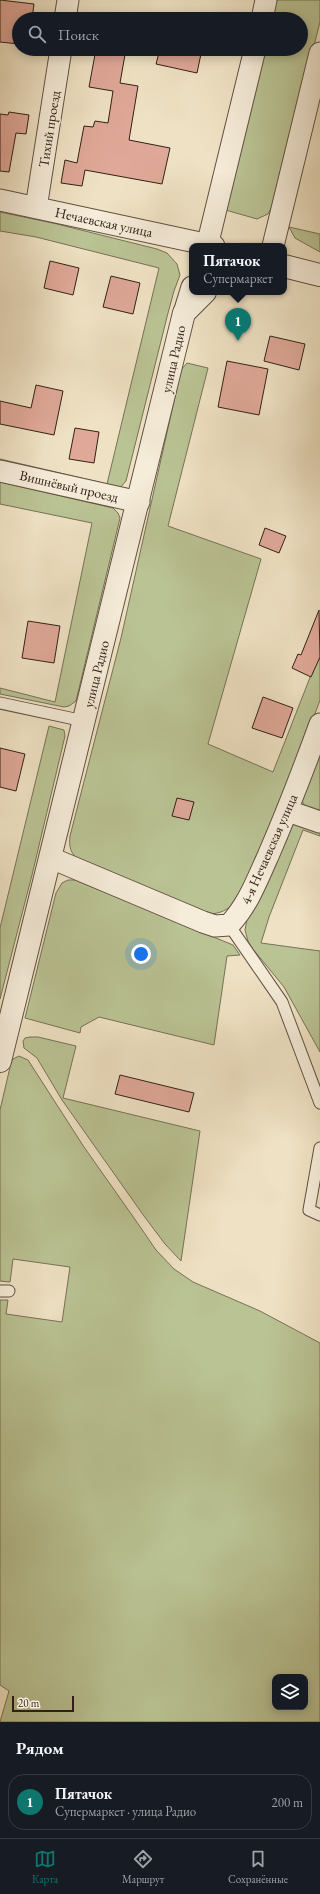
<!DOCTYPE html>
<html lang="ru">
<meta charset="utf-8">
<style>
:root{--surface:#171b24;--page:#20242c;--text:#f1f3f6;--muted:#9ea1a6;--line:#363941;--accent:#0f766e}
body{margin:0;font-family:"EB Garamond",serif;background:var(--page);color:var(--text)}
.controls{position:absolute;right:12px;bottom:12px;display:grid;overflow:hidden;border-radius:8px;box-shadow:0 2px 10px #0003}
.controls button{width:36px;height:36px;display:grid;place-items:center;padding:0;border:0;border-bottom:1px solid var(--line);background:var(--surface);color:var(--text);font:20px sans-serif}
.scale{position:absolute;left:12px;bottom:10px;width:62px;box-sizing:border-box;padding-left:4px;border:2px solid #322018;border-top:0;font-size:11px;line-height:14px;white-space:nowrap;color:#322018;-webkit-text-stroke:3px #f5ecd9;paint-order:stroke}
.you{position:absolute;left:141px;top:954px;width:14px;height:14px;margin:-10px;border:3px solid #fff;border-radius:50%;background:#1a73e8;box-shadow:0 0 0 6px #1a73e833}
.badge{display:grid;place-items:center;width:26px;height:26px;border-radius:50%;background:var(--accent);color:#fff;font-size:13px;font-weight:700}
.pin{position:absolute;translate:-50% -33px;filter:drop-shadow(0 1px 2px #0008)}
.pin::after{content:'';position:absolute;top:21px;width:14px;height:12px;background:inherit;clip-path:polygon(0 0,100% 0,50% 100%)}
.popup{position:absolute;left:189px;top:243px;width:98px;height:52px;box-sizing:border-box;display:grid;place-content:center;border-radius:8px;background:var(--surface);filter:drop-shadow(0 1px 3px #0005);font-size:13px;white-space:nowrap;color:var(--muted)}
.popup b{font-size:15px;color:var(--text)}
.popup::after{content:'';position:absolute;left:50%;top:100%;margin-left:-8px;border:8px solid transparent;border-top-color:var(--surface)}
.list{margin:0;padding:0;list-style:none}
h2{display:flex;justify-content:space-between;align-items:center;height:52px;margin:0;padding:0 16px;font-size:17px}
h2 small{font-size:13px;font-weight:400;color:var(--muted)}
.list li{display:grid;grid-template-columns:26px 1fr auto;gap:12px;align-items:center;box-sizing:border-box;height:56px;margin:0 8px 8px;padding:0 8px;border:1px solid var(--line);border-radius:16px}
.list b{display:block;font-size:15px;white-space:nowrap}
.list p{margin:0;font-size:13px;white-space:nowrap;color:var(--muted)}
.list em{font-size:13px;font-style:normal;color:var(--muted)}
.icon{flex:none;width:22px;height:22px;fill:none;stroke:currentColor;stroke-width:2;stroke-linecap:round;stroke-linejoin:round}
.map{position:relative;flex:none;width:320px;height:1722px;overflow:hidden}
.search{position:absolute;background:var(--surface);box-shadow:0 2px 10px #0003;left:12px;right:12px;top:12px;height:44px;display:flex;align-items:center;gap:10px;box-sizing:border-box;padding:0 14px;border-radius:22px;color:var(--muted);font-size:15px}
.sheet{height:116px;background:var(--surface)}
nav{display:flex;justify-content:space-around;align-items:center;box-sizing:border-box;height:56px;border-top:1px solid var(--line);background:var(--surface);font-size:11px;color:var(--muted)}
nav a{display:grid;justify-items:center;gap:2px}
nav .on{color:var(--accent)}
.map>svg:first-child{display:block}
.green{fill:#bac394;stroke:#767256;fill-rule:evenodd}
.building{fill:#dfa898;stroke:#322018}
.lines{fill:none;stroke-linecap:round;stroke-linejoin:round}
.service-casing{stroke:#615043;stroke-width:13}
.minor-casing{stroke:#615043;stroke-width:23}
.tertiary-casing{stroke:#615043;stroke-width:24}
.service{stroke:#f5ecd9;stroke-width:11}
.minor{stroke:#f5ecd9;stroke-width:21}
.tertiary{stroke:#f5ecd9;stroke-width:22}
.labels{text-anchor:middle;stroke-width:3;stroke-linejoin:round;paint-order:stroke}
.street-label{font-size:14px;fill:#322018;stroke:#f5ecd9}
</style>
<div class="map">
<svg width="320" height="1722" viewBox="0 0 320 1722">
<rect width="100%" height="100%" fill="#efe2c4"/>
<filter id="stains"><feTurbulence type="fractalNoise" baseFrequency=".005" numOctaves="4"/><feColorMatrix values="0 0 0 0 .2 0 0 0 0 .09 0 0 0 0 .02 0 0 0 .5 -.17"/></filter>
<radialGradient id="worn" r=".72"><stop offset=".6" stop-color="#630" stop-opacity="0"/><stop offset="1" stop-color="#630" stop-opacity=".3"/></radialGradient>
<path class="green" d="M270 0H320V22L274 203 268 214 257 219 222 209 257 49H301V19H265Z
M0 212 57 224 157 249 167 253 177 264 180 275 174 291 168 313 126 481 119 489 0 468V459L107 484 159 268 36 237 0 231Z
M289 227 320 234V252L295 238Z
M187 363 208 368 168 526 261 559 208 744 273 772 320 652V700L278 816 237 901C227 910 221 914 207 914L79 860C70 853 69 847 70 836L121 638 181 370Z
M0 482 113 508 118 513 120 518 76 701 69 706 64 707 0 694V688L55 702 92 523 0 504Z
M49 726 64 730 65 736 32 875 0 999V928Z
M320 738V817L307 809 301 800Z
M294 822 320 827V836L303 830 269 917 261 943 320 951V1052L284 987 252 948 248 941 245 930 248 914 287 829Z
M68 880H75L233 945 240 955 227 956 214 1045 99 1017 81 1027 80 1033 25 1018 56 893 62 883Z
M30 1037H38L76 1046 63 1098 200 1131 181 1261 165 1244 144 1216 62 1100 37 1058 24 1048 23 1041 25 1038Z
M19 1056 28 1060 84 1147 134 1218 156 1250 174 1269 193 1282 260 1311 320 1343V1722H0L9 1691 0 1685V1300H8L6 1314 62 1322 70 1267 13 1259 10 1282 0 1281V1110L11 1063 13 1059ZM275 1677H305V1707H275Z"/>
<path class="building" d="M0 0 34 4 32 19H19V44L0 42Z
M96 49H126L120 83 138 86 129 140 170 148 162 184 85 170 82 186 61 183 65 160 77 163 84 126 93 127 95 121 108 123 113 91 89 87Z
M160 49H202L197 73 156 64Z
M9 112 29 115 26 134 16 133 9 172 0 171V114L8 115Z
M50 261 79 268 73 295 44 288Z
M111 276 140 283 133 314 103 307Z
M270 336 305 344 299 370 264 361Z
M227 361 268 369 259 415 218 407Z
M36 385 63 391 54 435 0 424V401L31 408Z
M75 428 99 432 94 463 69 459Z
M265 528 286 536 279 553 259 545Z
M319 610 320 657 311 677 292 668 298 654 301 655Z
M28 621 60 626 54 663 22 658Z
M263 697 293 708 282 738 252 728Z
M0 748 25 754 16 791 0 787Z
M177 798 194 802 189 820 172 816Z
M120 1075 194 1093 189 1112 115 1094Z"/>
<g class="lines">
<defs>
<path id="service" d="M0 703 84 721
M229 925 282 1002 320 1103
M320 1148 309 1210 320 1215
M0 1291H9"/>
<path id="minor" d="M65 19 68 0
M262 19 266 0
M0 200 214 246
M36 208 61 49
M207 246 255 49
M273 246 320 53
M184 313 192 287
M0 471 139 502
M288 811 320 822
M51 858 203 922 215 926 229 925C248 905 257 880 268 856 287 812 304 768 320 724"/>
<path id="tertiary" d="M284 266 320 275
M0 1061 184 313 205 292"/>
</defs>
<use href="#service" class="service-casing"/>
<use href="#minor" class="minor-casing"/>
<use href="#tertiary" class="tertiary-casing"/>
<use href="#service" class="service"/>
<use href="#minor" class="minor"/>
<use href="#tertiary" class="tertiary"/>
</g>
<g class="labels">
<g class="street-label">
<text transform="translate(49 129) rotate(-81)" y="5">Тихий проезд</text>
<text transform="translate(104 222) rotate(12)" y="5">Нечаевская улица</text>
<text transform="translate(173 359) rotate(-77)" y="5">улица Радио</text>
<text transform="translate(69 486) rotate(13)" y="5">Вишнёвый проезд</text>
<text transform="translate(96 674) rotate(-76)" y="5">улица Радио</text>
<text transform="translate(269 849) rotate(-66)" y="5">4-я Нечаевская улица</text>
</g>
</g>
<rect width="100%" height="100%" filter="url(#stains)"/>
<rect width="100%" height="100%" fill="url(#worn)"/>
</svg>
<div class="controls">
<button><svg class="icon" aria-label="layers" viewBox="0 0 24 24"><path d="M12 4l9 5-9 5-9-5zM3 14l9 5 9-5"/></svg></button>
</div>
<div class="scale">20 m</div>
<div class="you"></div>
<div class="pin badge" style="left:238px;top:341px">1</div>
<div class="popup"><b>Пятачок</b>Супермаркет</div>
<div class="search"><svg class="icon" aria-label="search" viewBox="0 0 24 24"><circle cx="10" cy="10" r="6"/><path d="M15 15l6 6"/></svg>Поиск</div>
</div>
<section class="sheet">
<h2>Рядом<small></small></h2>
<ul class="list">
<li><span class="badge">1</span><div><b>Пятачок</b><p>Супермаркет · улица Радио</p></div><em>200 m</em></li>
</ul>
</section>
<nav>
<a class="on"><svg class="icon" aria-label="map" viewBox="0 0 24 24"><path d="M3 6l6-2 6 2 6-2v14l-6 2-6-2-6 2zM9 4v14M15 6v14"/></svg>Карта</a>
<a><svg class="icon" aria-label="directions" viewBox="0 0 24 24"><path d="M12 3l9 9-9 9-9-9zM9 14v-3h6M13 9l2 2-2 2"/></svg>Маршрут</a>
<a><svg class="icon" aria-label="saved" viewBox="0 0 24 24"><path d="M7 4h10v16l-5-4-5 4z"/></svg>Сохранённые</a>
</nav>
